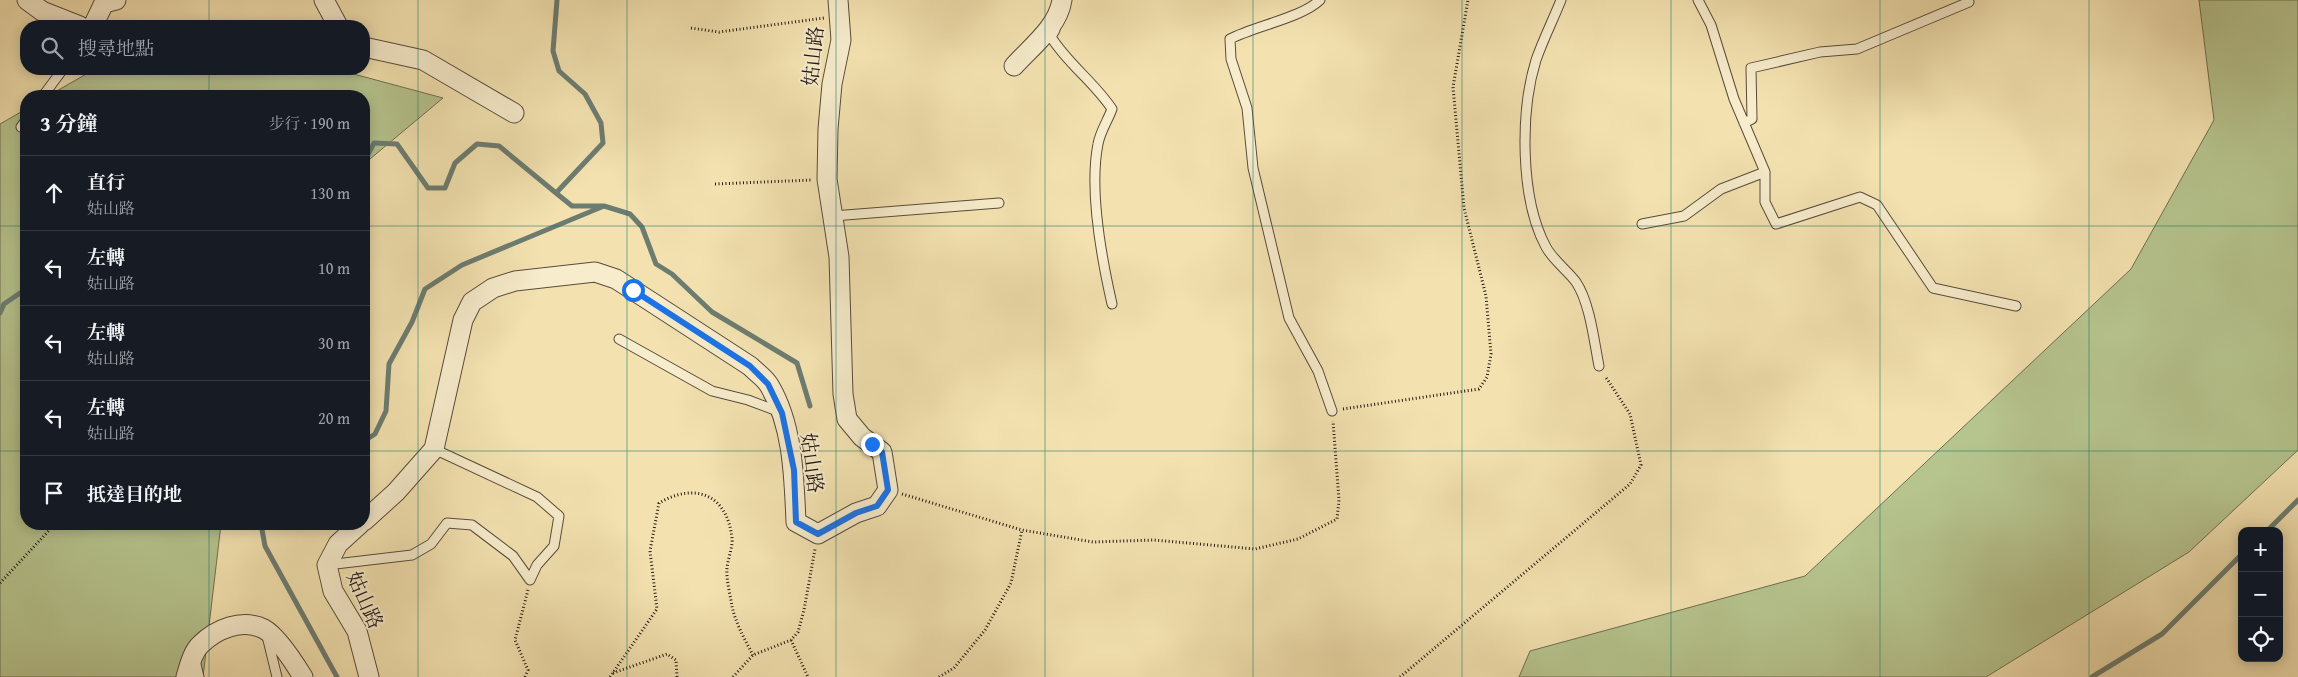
<!DOCTYPE html>
<html lang="zh-TW">
<meta charset="utf-8">
<style>
:root{--surface:#171b24;--page:#20242c;--text:#f1f3f6;--muted:#9ea1a6;--line:#363941}
body{margin:0;font-family:"Gentium Book Plus","Noto Serif TC",serif;background:var(--page);color:var(--text)}
.controls{position:absolute;right:15px;bottom:15px;display:grid;overflow:hidden;border-radius:10px;box-shadow:0 2px 12px #0003}
.controls button{width:45px;height:45px;display:grid;place-items:center;padding:0;border:0;border-bottom:1px solid var(--line);background:var(--surface);color:var(--text);font:25px sans-serif}
.stop{position:absolute;width:15px;height:15px;margin:-11px;border:4px solid #1a73e8;border-radius:50%;background:#fff}
.stop.end{background:#1a73e8;border-color:#fff;box-shadow:0 1px 5px #0008}
.list{margin:0;padding:0;list-style:none}
h2{display:flex;justify-content:space-between;align-items:center;height:65px;margin:0;padding:0 20px;font-size:21px}
h2 small{font-size:16px;font-weight:400;color:var(--muted)}
.list li{display:grid;grid-template-columns:32px 1fr auto;gap:15px;align-items:center;box-sizing:border-box;height:75px;padding:0 20px;border-top:1px solid var(--line)}
.list b{display:block;font-size:19px;white-space:nowrap}
.list p{margin:0;font-size:16px;white-space:nowrap;color:var(--muted)}
.list em{font-size:16px;font-style:normal;color:var(--muted)}
.icon{flex:none;width:28px;height:28px;fill:none;stroke:currentColor;stroke-width:2;stroke-linecap:round;stroke-linejoin:round}
.map{position:relative;flex:none;width:2298px;height:677px;overflow:hidden}
.search{position:absolute;background:var(--surface);box-shadow:0 2px 12px #0003;left:20px;top:20px;width:350px;height:55px;display:flex;align-items:center;gap:12px;box-sizing:border-box;padding:0 18px;border-radius:20px;color:var(--muted);font-size:19px}
.panel{position:absolute;background:var(--surface);box-shadow:0 2px 12px #0003;left:20px;top:90px;width:350px;height:440px;border-radius:20px}
.map>svg:first-child{display:block}
.green{fill:#b6c48e;stroke:#6e6f52}
.lines{fill:none;stroke-linecap:round;stroke-linejoin:round}
.stream{stroke:#6c7c71;stroke-width:5}
.service-casing{stroke:#584c3c;stroke-width:11}
.minor-casing{stroke:#584c3c;stroke-width:21}
.path{stroke:#251a15;stroke-width:3;stroke-dasharray:1 2.5;stroke-linecap:butt}
.service{stroke:#f7eccc;stroke-width:9}
.minor{stroke:#f7eccc;stroke-width:19}
.route{stroke:#1a73e8;stroke-width:6}
.grid{fill:none;stroke:#0f766e;stroke-width:1;stroke-opacity:0.55}
.labels{text-anchor:middle;stroke-width:4;stroke-linejoin:round;paint-order:stroke}
.street-label{font-size:20px;fill:#251a15;stroke:#f7eccc}
</style>
<div class="map">
<svg width="2298" height="677" viewBox="0 0 2298 677">
<rect width="100%" height="100%" fill="#f3e2b0"/>
<filter id="stains"><feTurbulence type="fractalNoise" baseFrequency=".004" numOctaves="4"/><feColorMatrix values="0 0 0 0 .2 0 0 0 0 .09 0 0 0 0 .02 0 0 0 .5 -.17"/></filter>
<radialGradient id="worn" r=".72"><stop offset=".6" stop-color="#630" stop-opacity="0"/><stop offset="1" stop-color="#630" stop-opacity=".3"/></radialGradient>
<path class="green" d="M2199 0H2298V450L2189 552 1986 677H1519L1530 651 1805 576 2131 269 2214 120Z
M95 69H335L443 98 364 164V96H48Z
M26 109V524H221L203 677H0V124Z"/>
<g class="lines">
<path class="stream" d="M364 162 374 143 397 144 428 188H445L455 163 477 144 499 146 556 193 603 143 601 123 585 94 559 71 553 51 557 0
M556 193 572 206H604L630 214 642 227 656 264 672 274 712 312 797 363 810 406
M0 313 4 304 26 289
M364 441 375 434 386 411 389 364 412 322 425 289 462 265 604 206
M261 524 265 546 337 677
M2267 531 2298 500
M2092 677 2162 634 2242 554"/>
<defs>
<path id="service" d="M1320 0C1301 18 1255 26 1230 39L1231 59 1247 108 1253 168 1289 318 1318 371 1332 411
M1561 0C1553 20 1543 40 1536 60 1520 112 1520 199 1546 247 1553 260 1567 270 1576 282 1590 303 1594 341 1599 366
M1698 0 1711 25 1734 99 1765 172V202L1776 224 1860 197 1877 205 1933 288 2016 306
M1055 30 1051 37C1068 64 1094 82 1112 109 1108 120 1100 132 1098 144 1089 189 1102 260 1112 304
M43 96 63 69
M1744 123 1752 119 1751 68 1820 52 1857 49 1969 2
M21 127 26 120
M833 216 999 203
M1642 224 1684 216 1721 189 1765 172
M619 339 712 391 748 400 780 412
M327 565 412 555 431 544 447 523 472 525 513 556 530 580 537 565 554 546 559 516 537 497 434 449
M267 636 277 677
M195 660 199 677"/>
<path id="minor" d="M27 0 42 11 80 26
M324 0 338 26
M93 26 104 3 116 0
M364 47 423 60 514 113
M1014 66C1031 47 1058 27 1062 0
M364 521 396 492 434 449 463 320 472 302 493 288 515 281 595 272 616 279 750 366C756 372 765 378 769 385 793 425 794 476 796 522L818 534 856 513 877 506 888 490 882 452 862 437 847 419 843 394 839 257 827 179 828 129 832 84 841 40 838 0
M360 524 338 544 327 565 333 591 357 631 369 677
M186 677C189 667 192 653 200 645 216 629 242 618 264 629 277 636 295 664 303 677"/>
</defs>
<use href="#service" class="service-casing"/>
<use href="#minor" class="minor-casing"/>
<path class="path" d="M691 28 719 32 824 18
M715 184 812 180
M1343 409 1479 389 1487 377 1491 354 1486 296 1464 208 1453 87 1468 0
M902 494 1022 530 1093 542 1154 540 1255 549 1298 539 1337 519 1339 500 1333 421
M0 583 55 524
M791 640 808 677
M613 673 667 654 676 660 677 677
M525 677 528 670 515 640 528 590
M610 677 657 609 650 551 659 503C695 482 727 494 732 538 733 547 728 558 727 568 726 579 730 594 732 606 735 622 745 640 753 655
M733 677 753 655 791 640 798 632 804 610 815 549
M939 677 954 668 985 630 1011 583 1022 530
M1400 677 1630 484 1641 465 1630 414 1605 376"/>
<use href="#service" class="service"/>
<use href="#minor" class="minor"/>
</g>
<g class="lines">
<path class="route" d="M633 290 750 366 768 384 782 413 794 470 796 522 818 534 856 513 877 506 888 490 882 452 872 444"/>
</g>
<path class="grid" d="M209 0V26M418 0V677M627 0V677M836 0V677M1045 0V677M1253 0V677M1462 0V677M1671 0V677M1880 0V677M2089 0V677M209 69V96M0 226H26M364 226H2298M0 451H26M364 451H2298M209 524V677"/>
<g class="labels">
<g class="street-label">
<text transform="translate(813 56) rotate(-84)" y="7">姑山路</text>
<text transform="translate(812 463) rotate(82)" y="7">姑山路</text>
<text transform="translate(365 600) rotate(66)" y="7">姑山路</text>
</g>
</g>
<rect width="100%" height="100%" filter="url(#stains)"/>
<rect width="100%" height="100%" fill="url(#worn)"/>
</svg>
<div class="controls">
<button>+</button>
<button>−</button>
<button><svg class="icon" aria-label="locate" viewBox="0 0 24 24"><circle cx="12" cy="12" r="6"/><path d="M12 2v4M12 18v4M2 12h4M18 12h4"/></svg></button>
</div>
<div class="stop" style="left:633px;top:290px"></div>
<div class="stop end" style="left:872px;top:444px"></div>
<div class="search"><svg class="icon" aria-label="search" viewBox="0 0 24 24"><circle cx="10" cy="10" r="6"/><path d="M15 15l6 6"/></svg>搜尋地點</div>
<section class="panel">
<h2>3 分鐘<small>步行 · 190 m</small></h2>
<ul class="list">
<li><svg class="icon" aria-label="ahead" viewBox="0 0 24 24"><path d="M12 20V5M6 11l6-6 6 6"/></svg><div><b>直行</b><p>姑山路</p></div><em>130 m</em></li>
<li><svg class="icon" aria-label="left" viewBox="0 0 24 24"><path d="M17 20v-9H6M10 6l-5 5 5 5"/></svg><div><b>左轉</b><p>姑山路</p></div><em>10 m</em></li>
<li><svg class="icon" aria-label="left" viewBox="0 0 24 24"><path d="M17 20v-9H6M10 6l-5 5 5 5"/></svg><div><b>左轉</b><p>姑山路</p></div><em>30 m</em></li>
<li><svg class="icon" aria-label="left" viewBox="0 0 24 24"><path d="M17 20v-9H6M10 6l-5 5 5 5"/></svg><div><b>左轉</b><p>姑山路</p></div><em>20 m</em></li>
<li><svg class="icon" aria-label="arrive" viewBox="0 0 24 24"><path d="M6 21V4h12l-3 4 3 4H6"/></svg><div><b>抵達目的地</b></div></li>
</ul>
</section>
</div>
